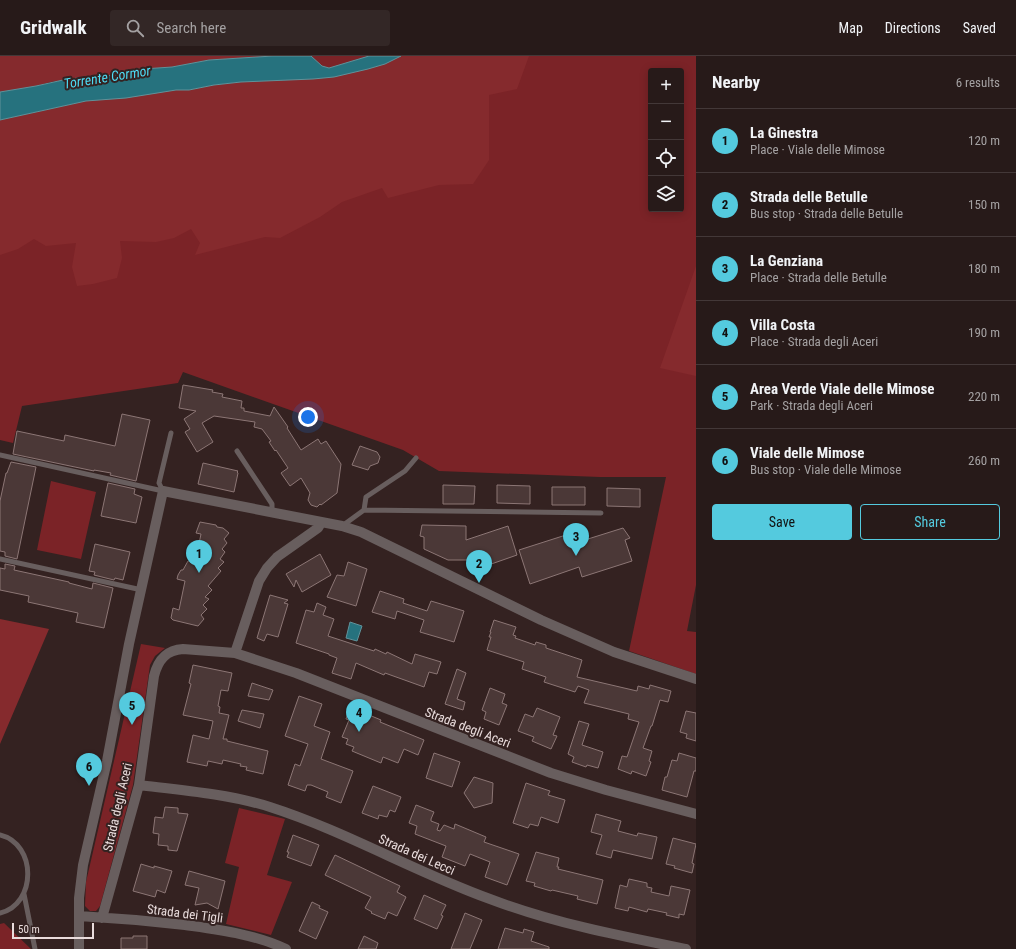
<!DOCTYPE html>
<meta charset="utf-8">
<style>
:root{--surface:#271a19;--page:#332726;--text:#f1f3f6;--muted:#a4a1a2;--line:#433838;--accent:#54cade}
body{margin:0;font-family:"Roboto Condensed",sans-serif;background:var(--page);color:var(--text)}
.controls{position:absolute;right:12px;top:12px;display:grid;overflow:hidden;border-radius:4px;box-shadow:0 2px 10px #0003}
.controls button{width:36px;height:36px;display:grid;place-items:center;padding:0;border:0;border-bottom:1px solid var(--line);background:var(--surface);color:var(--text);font:20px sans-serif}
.scale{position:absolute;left:12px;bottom:10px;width:82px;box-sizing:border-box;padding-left:4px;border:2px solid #e9dcdc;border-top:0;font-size:11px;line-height:14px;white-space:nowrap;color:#e9dcdc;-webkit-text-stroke:3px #342221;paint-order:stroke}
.you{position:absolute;left:308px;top:361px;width:14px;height:14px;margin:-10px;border:3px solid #fff;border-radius:50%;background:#1a73e8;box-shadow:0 0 0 6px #1a73e833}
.badge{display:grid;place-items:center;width:26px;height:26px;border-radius:50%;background:var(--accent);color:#111;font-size:13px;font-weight:700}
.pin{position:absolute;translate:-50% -33px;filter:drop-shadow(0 1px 2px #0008)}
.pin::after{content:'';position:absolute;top:21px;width:14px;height:12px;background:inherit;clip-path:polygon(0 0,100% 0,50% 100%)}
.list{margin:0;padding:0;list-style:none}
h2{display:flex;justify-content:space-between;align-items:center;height:52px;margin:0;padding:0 16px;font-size:17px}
h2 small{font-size:13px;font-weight:400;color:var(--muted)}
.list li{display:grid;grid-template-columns:26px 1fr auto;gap:12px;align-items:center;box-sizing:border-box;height:64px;padding:0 16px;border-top:1px solid var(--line)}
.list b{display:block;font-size:15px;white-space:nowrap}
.list p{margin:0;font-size:13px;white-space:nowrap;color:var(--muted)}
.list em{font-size:13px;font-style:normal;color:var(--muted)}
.actions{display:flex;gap:8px;padding:12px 16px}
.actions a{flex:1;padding:9px 0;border:1px solid var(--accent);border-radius:4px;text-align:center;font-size:14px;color:var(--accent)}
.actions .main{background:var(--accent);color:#111}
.icon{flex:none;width:22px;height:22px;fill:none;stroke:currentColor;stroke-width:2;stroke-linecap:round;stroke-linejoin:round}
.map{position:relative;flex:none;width:696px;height:893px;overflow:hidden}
header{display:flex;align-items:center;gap:24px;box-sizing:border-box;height:56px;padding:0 20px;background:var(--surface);border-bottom:1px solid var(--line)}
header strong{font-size:19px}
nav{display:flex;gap:22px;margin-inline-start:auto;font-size:14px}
.search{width:280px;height:36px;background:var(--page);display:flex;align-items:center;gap:10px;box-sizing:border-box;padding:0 14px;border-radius:4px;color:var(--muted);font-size:15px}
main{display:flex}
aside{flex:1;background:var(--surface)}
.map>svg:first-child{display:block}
.green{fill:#7b2327;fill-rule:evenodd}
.forest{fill:#852a2d}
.water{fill:#26727e;stroke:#60929a}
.building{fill:#4b3837;stroke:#8c7675}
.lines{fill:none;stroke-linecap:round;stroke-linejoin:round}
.service{stroke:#685e5e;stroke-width:5}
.minor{stroke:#685e5e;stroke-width:10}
.labels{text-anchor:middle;stroke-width:4;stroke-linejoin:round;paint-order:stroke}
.street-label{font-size:13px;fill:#e9dcdc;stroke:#342221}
.water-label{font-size:14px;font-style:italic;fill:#4ddcf4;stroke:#342221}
</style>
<header>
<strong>Gridwalk</strong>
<div class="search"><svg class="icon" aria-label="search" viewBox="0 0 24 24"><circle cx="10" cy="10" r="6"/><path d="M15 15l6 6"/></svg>Search here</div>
<nav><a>Map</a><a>Directions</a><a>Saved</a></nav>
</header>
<main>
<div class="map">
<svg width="696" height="893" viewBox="0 0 696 893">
<rect width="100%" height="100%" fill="#342221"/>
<path class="green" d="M284 0H696V529L687 575 696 576V618L629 595 666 421H600L439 415 403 394 183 316 178 327 22 350 13 387 0 384V66L262 31ZM651 15H681V153H651Z
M51 425 96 436 81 503 37 494Z
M141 588 165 592 155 600 150 609 133 729 100 850 96 855H90L85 850 86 826Z
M239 752 285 763 267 819 292 826 271 879 226 868 239 811 225 807Z
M4 867 31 893H0V868Z"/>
<path class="forest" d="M0 0H273L209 4 172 11 128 14 104 21 94 20 51 26 36 30 0 36Z
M401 0H529L517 33 489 39V104L473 128 439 129 388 142 382 132 342 146 320 161 280 182 265 181 195 199 200 187 191 173 174 182 156 186 120 185 122 202 117 222 93 228 77 230 72 211 76 187 46 190 34 183 18 193 0 199V64L86 45 176 34H189L214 29 241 26 313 23 334 21 385 8Z
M696 210V320L660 312Z
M0 563 49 573 0 688Z"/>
<path class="water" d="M273 0H311L322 10 329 12 369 0H401L385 8 368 13 334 21 313 23 241 26 214 29 189 34H176L126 42 86 45 0 64V36L36 30 63 24 94 20 104 21 128 14 172 11 209 4Z
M350 566 362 570 357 585 346 582Z"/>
<path class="building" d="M183 329 213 334 212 336 223 338 222 341 242 345 241 352H244V355L270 360 274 351 288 371 287 372 301 394 318 383 321 388 326 385 341 408 337 437 321 449 320 448 317 451 311 449 308 444 310 437 301 422 290 430 281 417 288 412 276 394 275 395 269 386 271 385 262 373 254 371 255 366 214 360 202 367 213 386 197 396 185 376 190 373 184 363 196 355 179 352Z
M122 358 150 364 136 425 110 419 111 417 94 414V415L13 398 17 375 64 385 65 379 115 390Z
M360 390 377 396 380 401 378 407 370 410 368 414 352 409Z
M11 406 36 411 17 503 5 500V496L0 495V445L6 417H7Z
M203 407 238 415 237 416 238 417 234 436 198 428Z
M108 427 135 433 134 438 142 441 136 467 101 460Z
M443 429 475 430 474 448H443Z
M497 429 530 430V448L497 447Z
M552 431H585V449H552Z
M607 432 640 433V451L607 450Z
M200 466 216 469 217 471 223 472 229 477 224 483 227 487 222 493 225 496 220 503 224 506 218 512 221 515 208 530 212 534 205 541 209 543 203 549 207 553 201 559 204 563 198 570 173 564 171 562 173 552 179 554 185 525 177 523 178 519 181 514H183L188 505 195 507 201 478 196 477Z
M422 469 466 470V484L508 470 517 499 477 513 475 504H448L424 493V481L420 480Z
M623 472 630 482 625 484 632 505 582 521 579 511 530 528 519 494 569 478 572 488Z
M95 488 130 496 123 524 115 522 114 524 94 519 95 516 89 515Z
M320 498 331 519 302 536 296 524 294 531 286 518Z
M348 506 367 513 356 550 327 541 337 519 344 520Z
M5 508 15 510 14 514 69 526V527L92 533 93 527 113 532 104 572 76 566 78 557 28 546 29 540 0 534V512L5 513Z
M380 535 404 543 403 547 427 555 431 545 464 555 454 586 420 576 424 564 397 555 395 563 372 556Z
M270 539 288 544 284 547 288 548 278 581 267 578 264 585 257 582Z
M317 547 326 551 323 559 334 563 328 580 374 595 375 593 386 598 387 596 412 608 415 598 441 606 437 618 429 616 424 631 385 617 384 619 356 607 351 623 332 617 337 602 329 599V598L296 587 306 554 314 556Z
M494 564 516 571 513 579 516 580 515 582 535 589 536 586 546 589V592L582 604 577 621 637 635 638 630 649 633 650 629 671 635 668 646 660 644 652 670H651L643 692 652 695 649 705 651 706 646 720 632 715 631 718 618 713 622 700 627 701 639 666 628 663 629 658 584 647 589 634 578 630 575 636 544 626 546 621 522 613 524 606 487 594 491 581H489L491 576H490Z
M193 609 232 617 228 635 221 634 218 650 220 651 219 657 229 659 223 683H227V685L268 695 263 718 246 714 247 711 240 710 241 708 223 704 222 708 208 705 207 710 187 706 193 679 209 683 213 665 183 659 191 628 189 627Z
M457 613 466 617 457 643 465 646 463 654 445 648Z
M252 627 273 634 269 644 248 640Z
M490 632 505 638 502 647 507 649 499 669 484 663 486 656 482 654Z
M299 640 322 648 314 670 330 676 321 703 353 715 341 747 326 741 328 736 311 729H307L305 735 288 729 295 708 300 710 308 688 285 680Z
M350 651 381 664 380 666 424 684 418 699 404 693 398 707 383 701 381 707 352 695 354 691 346 688 348 683 342 681 349 664 346 663Z
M537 652 560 661 553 679 557 680 551 693 532 685 534 681 518 675 525 658 533 661Z
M242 654 264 658 260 672 238 665Z
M686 655 696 657V685L686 682 687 678 680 676Z
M579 665 589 668 582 689 603 696 598 712 587 709 586 711 572 706 574 701 568 698Z
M434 697 460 706 452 731 426 722Z
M679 697 696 702V715H694L687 741 662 734 665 721H667L672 704 677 705Z
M474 721 493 727 492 747 474 752 464 737Z
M526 727 550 735 548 739 565 744 558 767 541 761 538 770 530 768 528 772 513 767Z
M373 730 401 741 395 756 390 754 387 761 379 759 378 763 362 757Z
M416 749 434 756 431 763V765L439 768 437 774 440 775 444 769 454 773 455 768 486 781 484 786 519 798 507 829 485 821 490 806 470 798 465 810 442 801 446 790 415 778 417 770 409 767Z
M165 751 178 752V757L188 758 177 795 168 794V790L158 789 159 778 153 777 155 761 163 762Z
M596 758 621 765 618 775 637 780 638 777 657 781 652 803 613 794 611 802 596 798 602 779 591 776Z
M293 779 319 789 311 810 287 801 289 796H287Z
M673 782 696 788 692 807 694 808 692 817 674 812 675 810 666 808Z
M536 796 559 802 557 811H559L558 813 603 824 597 848 577 843 578 840 552 834 551 835 534 830 535 827 526 825Z
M335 799 400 830 397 836 406 841 397 860 388 856 385 863 371 857 372 856 365 852 371 841 325 819Z
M141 808 154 812V810L172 815 165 837 157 834 155 841 133 835Z
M189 815 225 825 218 853 207 847 195 849 199 832 185 829Z
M629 823 647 827V831L652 832 651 836 669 840 671 830 690 834 684 859 679 858V862L666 859 667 857 648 853 647 856 629 851 628 855 615 852 620 829 627 831Z
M424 839 446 849 441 859 443 860 437 873 414 863Z
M312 846 320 850 319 852 328 856 316 883 299 875Z
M465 857 482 864 470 893H451Z
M505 872 523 877 524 873 534 876 531 885 549 891V893H498Z
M133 880H147V893H121V882H133Z
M364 880 378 887 376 893H358Z"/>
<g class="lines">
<path class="service" d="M237 395 272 448V457
M0 399 163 435
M163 435 159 427 171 377
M364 454 366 441 405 415 416 402
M342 470 364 454 601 457
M0 503 142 534
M0 779C37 788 37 848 0 857
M24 838 35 893"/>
<path class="minor" d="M235 597 259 525 267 512 277 501 318 472 321 467
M139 729C181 734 229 738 270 751 345 775 415 816 490 843 553 867 620 880 686 893
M79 860C115 862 150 865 185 869 220 874 254 878 286 893
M102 862 139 729 154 620C158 604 166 594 183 593L235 597 296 617 551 717 606 734 696 758
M79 893V842L83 809 107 705 129 588 163 435 342 470 361 476 541 564 614 596 696 623"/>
</g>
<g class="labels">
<g class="street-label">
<text transform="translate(468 671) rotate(21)" y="5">Strada degli Aceri</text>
<text transform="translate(117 751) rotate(-77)" y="5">Strada degli Aceri</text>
<text transform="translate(417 798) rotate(24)" y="5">Strada dei Lecci</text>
<text transform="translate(185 857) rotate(7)" y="5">Strada dei Tigli</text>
</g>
<g class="water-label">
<text transform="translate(107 21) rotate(-9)" y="5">Torrente Cormor</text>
</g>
</g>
</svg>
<div class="controls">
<button>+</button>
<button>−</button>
<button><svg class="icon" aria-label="locate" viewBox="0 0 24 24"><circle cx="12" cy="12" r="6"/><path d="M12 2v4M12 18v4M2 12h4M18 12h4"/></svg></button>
<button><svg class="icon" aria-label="layers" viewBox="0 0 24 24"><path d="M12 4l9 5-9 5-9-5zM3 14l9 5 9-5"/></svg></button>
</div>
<div class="scale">50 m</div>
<div class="you"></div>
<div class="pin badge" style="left:199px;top:517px">1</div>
<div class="pin badge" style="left:479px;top:527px">2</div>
<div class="pin badge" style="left:576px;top:500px">3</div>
<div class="pin badge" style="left:359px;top:676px">4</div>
<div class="pin badge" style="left:132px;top:669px">5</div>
<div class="pin badge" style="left:89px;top:730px">6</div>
</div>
<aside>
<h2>Nearby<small>6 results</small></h2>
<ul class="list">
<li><span class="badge">1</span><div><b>La Ginestra</b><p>Place · Viale delle Mimose</p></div><em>120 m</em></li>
<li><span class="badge">2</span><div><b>Strada delle Betulle</b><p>Bus stop · Strada delle Betulle</p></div><em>150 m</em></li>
<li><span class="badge">3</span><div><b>La Genziana</b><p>Place · Strada delle Betulle</p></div><em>180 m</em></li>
<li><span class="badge">4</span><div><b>Villa Costa</b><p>Place · Strada degli Aceri</p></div><em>190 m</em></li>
<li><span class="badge">5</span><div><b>Area Verde Viale delle Mimose</b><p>Park · Strada degli Aceri</p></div><em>220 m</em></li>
<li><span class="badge">6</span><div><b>Viale delle Mimose</b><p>Bus stop · Viale delle Mimose</p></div><em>260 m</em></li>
</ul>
<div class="actions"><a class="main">Save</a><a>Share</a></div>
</aside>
</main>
